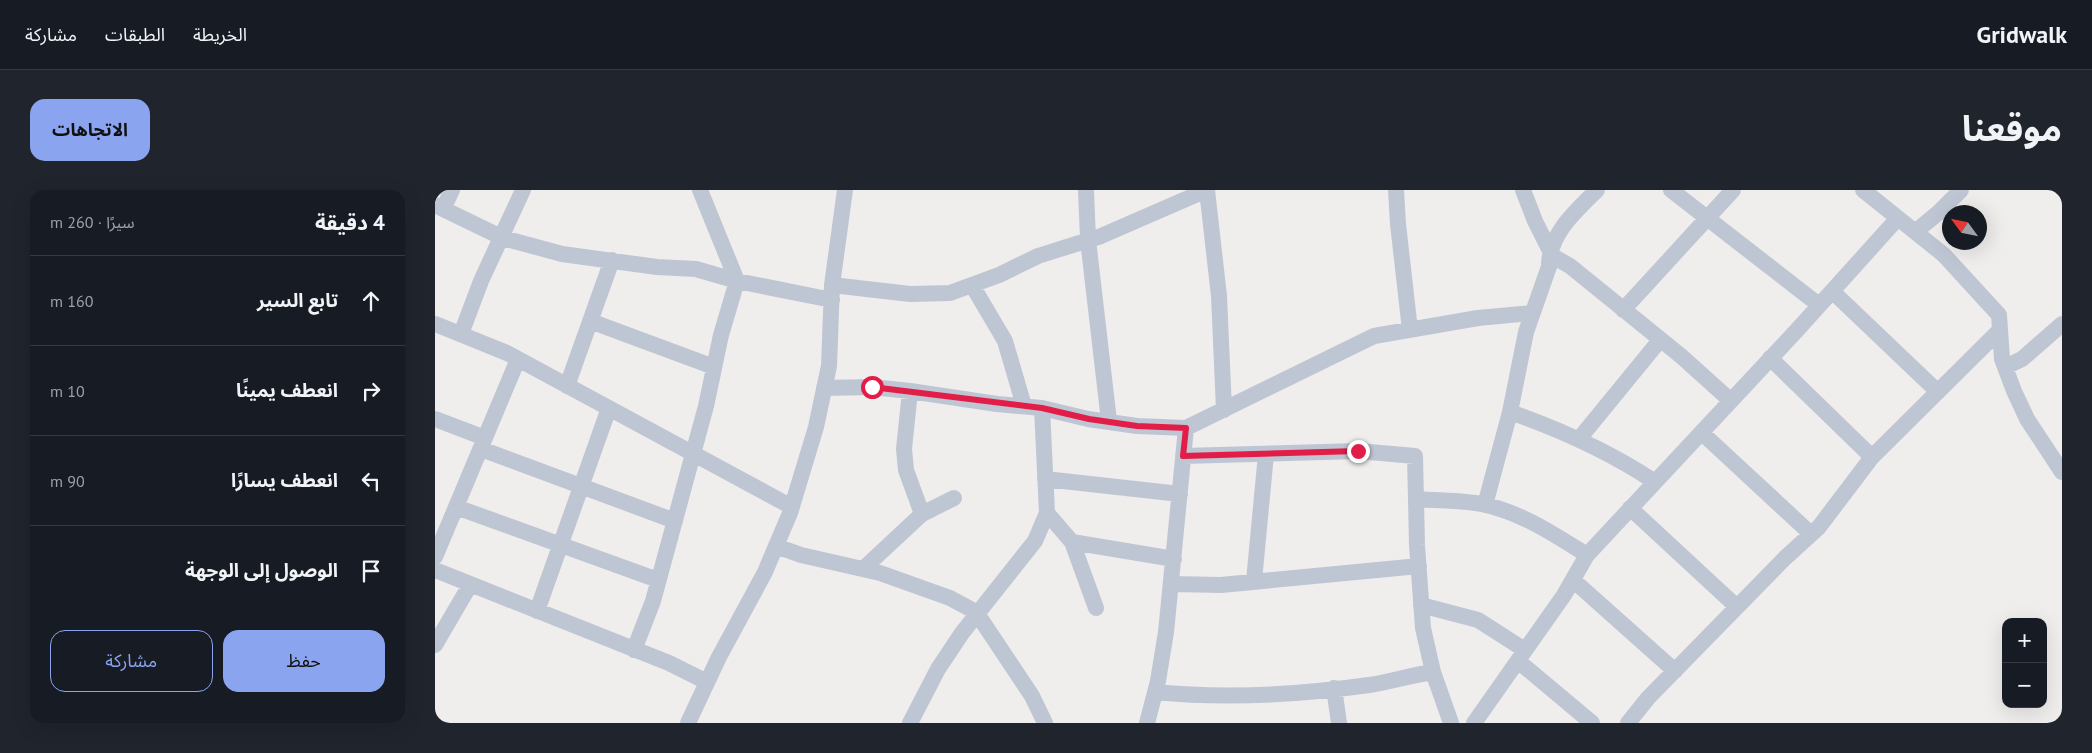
<!DOCTYPE html>
<html lang="ar">
<meta charset="utf-8">
<style>
:root{--surface:#171b24;--page:#20242c;--text:#f1f3f6;--muted:#9ea1a6;--line:#363941;--accent:#8ba4f0}
body{margin:0;font-family:"PT Sans","Noto Sans Arabic",sans-serif;background:var(--page);color:var(--text);direction:rtl}
.controls{position:absolute;right:15px;bottom:15px;display:grid;overflow:hidden;border-radius:10px;box-shadow:0 5px 20px #0002}
.controls button{width:45px;height:45px;display:grid;place-items:center;padding:0;border:0;border-bottom:1px solid var(--line);background:var(--surface);color:var(--text);font:25px sans-serif}
.compass{position:absolute;left:1507px;top:15px;width:45px;height:45px;border-radius:50%;background:var(--surface);box-shadow:0 5px 20px #0002;rotate:303deg}
.stop{position:absolute;width:15px;height:15px;margin:-11px;border:4px solid #e11d48;border-radius:50%;background:#fff}
.stop.end{background:#e11d48;border-color:#fff;box-shadow:0 1px 5px #0008}
.list{margin:0;padding:0;list-style:none}
h2{display:flex;justify-content:space-between;align-items:center;height:65px;margin:0;padding:0 20px;font-size:21px}
h2 small{font-size:16px;font-weight:400;color:var(--muted)}
.list li{display:grid;grid-template-columns:32px 1fr auto;gap:15px;align-items:center;box-sizing:border-box;height:90px;padding:0 20px;border-top:1px solid var(--line)}
.list b{display:block;font-size:19px;white-space:nowrap}
.list em{font-size:16px;font-style:normal;color:var(--muted)}
.actions{display:flex;gap:10px;padding:15px 20px}
.actions a{flex:1;padding:11px 0;border:1px solid var(--accent);border-radius:15px;text-align:center;font-size:18px;color:var(--accent)}
.actions .main{background:var(--accent);color:#111}
.icon{flex:none;width:28px;height:28px;fill:none;stroke:currentColor;stroke-width:2;stroke-linecap:round;stroke-linejoin:round}
.map{position:relative;flex:none;width:1627px;height:533px;overflow:hidden;direction:ltr;border-radius:15px}
header{display:flex;align-items:center;gap:30px;box-sizing:border-box;height:70px;padding:0 25px;background:var(--surface);border-bottom:1px solid var(--line)}
header strong{font-size:24px}
nav{display:flex;gap:28px;margin-inline-start:auto;font-size:18px}
.intro{display:flex;align-items:center;justify-content:space-between;box-sizing:border-box;height:120px;padding:0 30px}
h1{margin:0;font-size:35px}
.button{padding:12px 22px;border-radius:15px;background:var(--accent);color:#111;font-size:18px;font-weight:700}
main{display:flex;gap:30px;padding:0 30px}
aside{flex:1;background:var(--surface);border-radius:15px;box-shadow:0 5px 20px #0002}
.map>svg:first-child{display:block}
.lines{fill:none;stroke-linecap:round;stroke-linejoin:round}
.minor{stroke:#bfc6d3;stroke-width:16}
.route{stroke:#e11d48;stroke-width:6}
</style>
<header>
<strong>Gridwalk</strong>
<nav><a>الخريطة</a><a>الطبقات</a><a>مشاركة</a></nav>
</header>
<div class="intro"><h1>موقعنا</h1><a class="button">الاتجاهات</a></div>
<main>
<div class="map">
<svg width="1627" height="533" viewBox="0 0 1627 533">
<rect width="100%" height="100%" fill="#f0eded"/>
<g class="lines">
<path class="minor" d="M651 0 653 50 674 231
M961 0 963 34 975 140
M1088 0 1100 31 1115 61
M1236 0 1384 115
M1428 0 1509 65 1564 125 1567 169 1579 201 1592 229 1627 282
M0 15 68 48 127 64 222 77 261 79 302 91 397 110
M8 19 17 0
M1480 42 1503 23 1526 0
M1114 73C1116 42 1141 21 1162 0
M397 95 475 104 515 103 564 85 603 66 666 46 772 0 784 106 789 220
M537 95 570 151 589 216
M1397 101 1503 202
M1188 120 1298 0
M155 131 279 177
M0 134 72 163 357 317
M26 144 46 91 88 0
M1335 168 1437 267
M1570 177 1587 169 1627 134
M132 196 177 70
M389 198 437 197 475 201 562 214 607 218 653 229 702 236 751 238 939 146 1043 128 1097 123
M475 201 469 259 471 280 487 324
M1075 222C1126 240 1175 262 1220 292
M0 229 50 248
M1267 243 1376 344
M1144 249 1225 150
M46 259 240 331
M748 266 923 261 980 266 982 355 988 438 998 482 1016 533
M610 289 745 304
M982 309C1004 311 1029 310 1051 315 1089 324 1120 345 1152 365
M1050 315 1075 222 1091 142 1117 68H1121L1135 76 1246 166 1296 211
M21 317 223 390
M1195 318 1302 417
M612 323 637 352 661 418
M637 352 739 369
M341 356 366 365 445 383 515 408 541 422 597 506 610 533
M0 367 83 169
M428 379 487 324 519 308
M0 380 234 473 272 492
M1138 390 1240 481
M819 391 831 264
M737 394 786 395 984 376
M986 415 1043 430 1090 460
M102 421 174 218
M0 455 35 395
M199 460 218 411 271 216 286 145 302 91 265 0
M1083 471 1157 533
M899 498 904 533
M720 502C791 509 863 505 934 495 955 492 976 485 998 482
M253 533 284 467 330 382 355 323 381 237 394 176 397 95 410 0
M475 533 503 479 527 443 600 351 612 323 607 218
M712 533 723 491 731 442 751 238
M1039 533 1129 405 1152 365 1363 139 1463 28
M1193 533 1213 508 1350 368 1384 337 1437 267 1565 140"/>
</g>
<g class="lines">
<path class="route" d="M437 197 607 218 654 229 702 236 751 238 748 266 923 261"/>
</g>
</svg>
<div class="controls">
<button>+</button>
<button>−</button>
</div>
<svg class="compass" viewBox="-18 -18 36 36"><path d="M0-13l5 13h-10z" fill="#e53935"/><path d="M0 13l5-13h-10z" fill="#9ea1a6"/></svg>
<div class="stop" style="left:437px;top:197px"></div>
<div class="stop end" style="left:923px;top:261px"></div>
</div>
<aside>
<h2>4 دقيقة<small>سيرًا · 260 m</small></h2>
<ul class="list">
<li><svg class="icon" aria-label="ahead" viewBox="0 0 24 24"><path d="M12 20V5M6 11l6-6 6 6"/></svg><div><b>تابع السير</b></div><em>160 m</em></li>
<li><svg class="icon" aria-label="right" viewBox="0 0 24 24"><path d="M7 20v-9h11M14 6l5 5-5 5"/></svg><div><b>انعطف يمينًا</b></div><em>10 m</em></li>
<li><svg class="icon" aria-label="left" viewBox="0 0 24 24"><path d="M17 20v-9H6M10 6l-5 5 5 5"/></svg><div><b>انعطف يسارًا</b></div><em>90 m</em></li>
<li><svg class="icon" aria-label="arrive" viewBox="0 0 24 24"><path d="M6 21V4h12l-3 4 3 4H6"/></svg><div><b>الوصول إلى الوجهة</b></div></li>
</ul>
<div class="actions"><a class="main">حفظ</a><a>مشاركة</a></div>
</aside>
</main>
